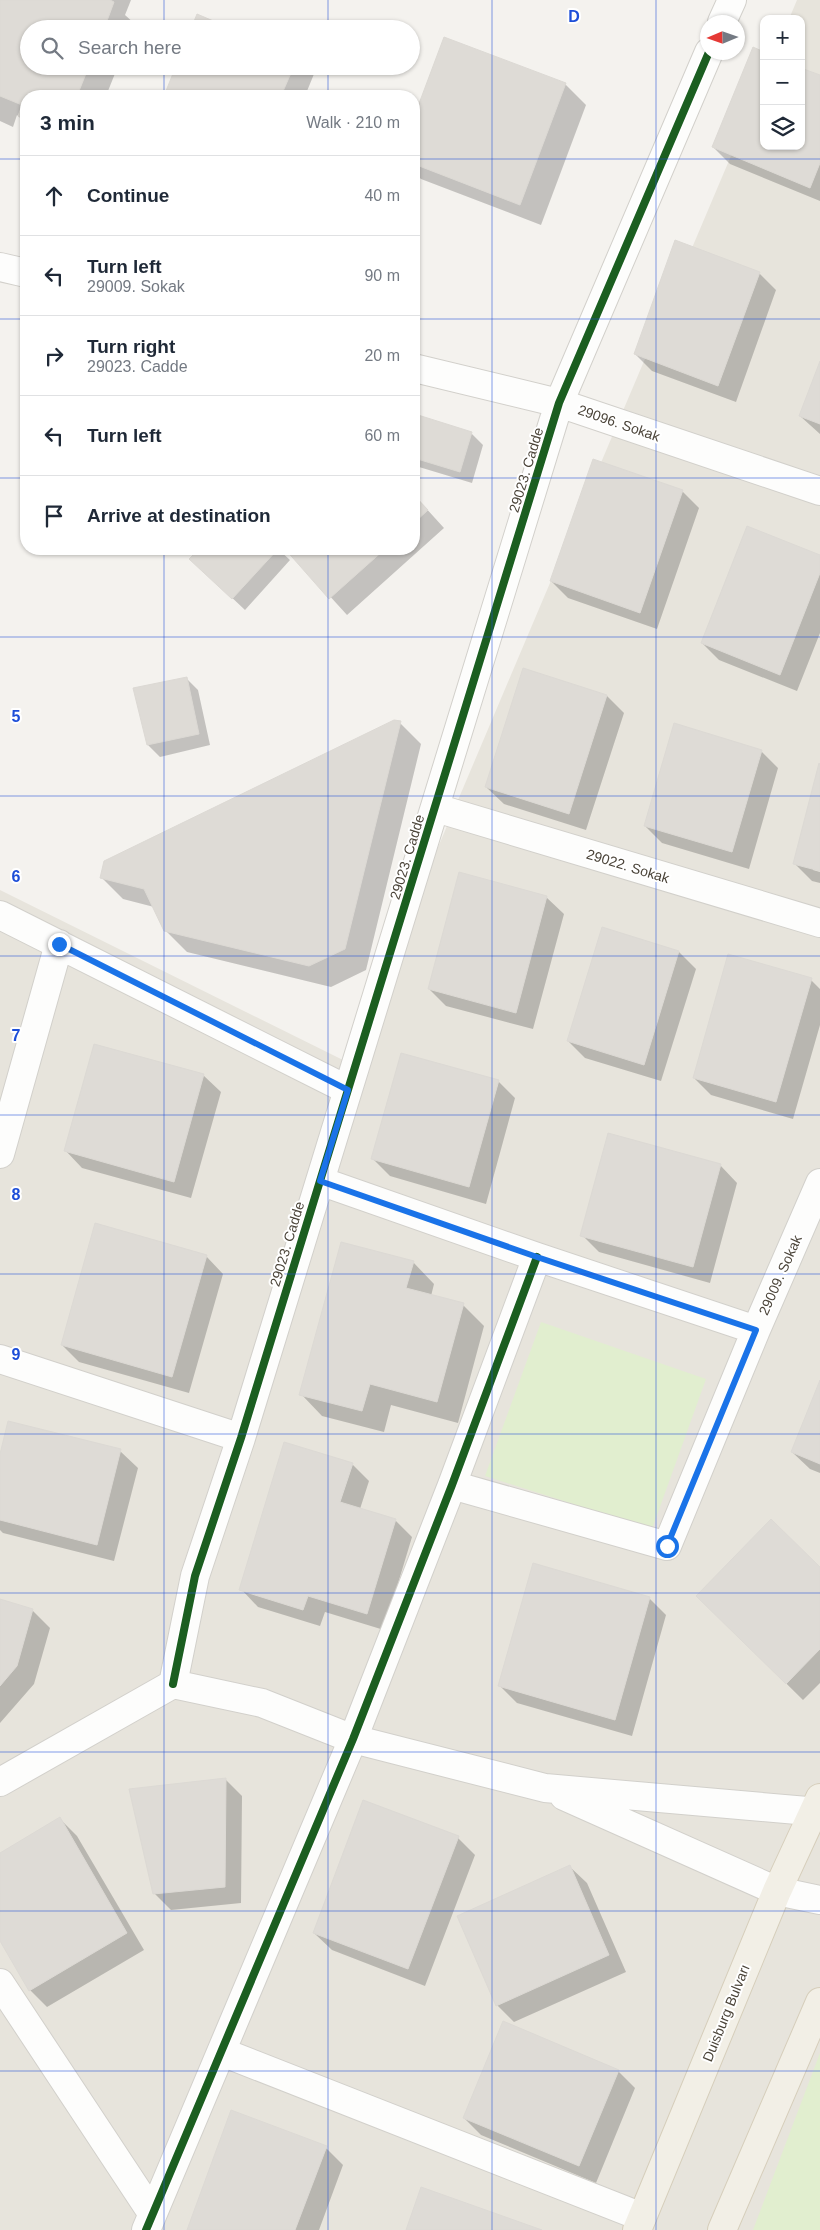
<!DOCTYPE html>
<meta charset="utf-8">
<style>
:root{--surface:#fff;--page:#f6f6f7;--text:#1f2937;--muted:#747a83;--line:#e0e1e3}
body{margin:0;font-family:Arial,sans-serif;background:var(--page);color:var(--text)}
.controls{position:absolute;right:15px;top:15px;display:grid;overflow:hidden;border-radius:10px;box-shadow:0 1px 4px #0004}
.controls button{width:45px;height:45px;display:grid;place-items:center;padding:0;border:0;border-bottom:1px solid var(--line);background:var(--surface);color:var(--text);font:25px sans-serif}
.compass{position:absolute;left:700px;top:15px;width:45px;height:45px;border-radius:50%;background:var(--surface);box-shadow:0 1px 4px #0004;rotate:268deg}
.stop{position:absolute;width:15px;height:15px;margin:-11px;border:4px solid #1a73e8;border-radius:50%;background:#fff}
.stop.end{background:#1a73e8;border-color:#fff;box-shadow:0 1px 5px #0008}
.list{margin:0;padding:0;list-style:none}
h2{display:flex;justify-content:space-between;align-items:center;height:65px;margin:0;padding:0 20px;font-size:21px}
h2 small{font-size:16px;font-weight:400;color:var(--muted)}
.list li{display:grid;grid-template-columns:32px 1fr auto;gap:15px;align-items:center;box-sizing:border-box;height:80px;padding:0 20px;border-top:1px solid var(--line)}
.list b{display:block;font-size:19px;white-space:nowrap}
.list p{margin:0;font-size:16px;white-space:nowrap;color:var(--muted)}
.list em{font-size:16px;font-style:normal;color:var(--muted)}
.icon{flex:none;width:28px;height:28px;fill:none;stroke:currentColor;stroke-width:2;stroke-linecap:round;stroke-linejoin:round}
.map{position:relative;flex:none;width:820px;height:2230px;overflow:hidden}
.search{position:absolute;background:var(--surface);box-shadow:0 1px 4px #0004;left:20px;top:20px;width:400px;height:55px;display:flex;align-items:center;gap:12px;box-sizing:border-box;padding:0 18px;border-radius:28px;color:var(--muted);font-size:19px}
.panel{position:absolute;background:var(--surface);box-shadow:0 1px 4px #0004;left:20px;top:90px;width:400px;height:465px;border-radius:20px}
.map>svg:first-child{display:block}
.residential{fill:#e7e4dc}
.green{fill:#e1eecf}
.shadow{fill:#0003}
.building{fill:#dedbd6;stroke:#dcd9d4}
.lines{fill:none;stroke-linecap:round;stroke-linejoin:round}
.minor-casing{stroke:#d2d0cb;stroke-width:30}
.major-casing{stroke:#d6cebb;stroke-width:30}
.minor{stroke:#fdfdfc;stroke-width:28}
.major{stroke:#f2efe6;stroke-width:28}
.cycleway-casing{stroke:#fff;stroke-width:11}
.cycleway{stroke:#1b5e20;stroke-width:8}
.route{stroke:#1a73e8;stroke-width:6}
.grid{fill:none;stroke:#1d4ed8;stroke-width:1;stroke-opacity:0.55}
.labels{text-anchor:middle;stroke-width:4;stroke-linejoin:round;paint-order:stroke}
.street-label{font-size:14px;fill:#4b4439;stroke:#fff}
.grid-label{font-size:16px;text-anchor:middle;font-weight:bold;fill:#1d4ed8;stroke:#fff;stroke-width:4;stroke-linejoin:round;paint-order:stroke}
</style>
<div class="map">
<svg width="820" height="2230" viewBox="0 0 820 2230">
<rect width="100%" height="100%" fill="#f4f2ee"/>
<path class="residential" d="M797 0H820V2230H0V890L347 1062 764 78V146H801V19H789Z"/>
<path class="green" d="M541 1322 706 1379 652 1529 485 1476Z
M820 2053V2230H753Z"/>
<path class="shadow" d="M0 0H131L125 15 135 24 133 29H29V66H118L106 96H26V123L17 115 13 127 0 121Z
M445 38 565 84 586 105 541 225 421 179 414 172V120Z
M178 66H307L314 74 305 96H166Z
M820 77V201L730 164 713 147 801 146Z
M759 273 776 290 736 402 652 371 635 354Z
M820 364V434L800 416Z
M419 417 471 433 483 445 472 483 419 467 414 462V434Z
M682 491 699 508 657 629 568 598 551 581Z
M414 495 444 528 347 615 287 549H414Z
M200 549H278L290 560 245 610 191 559Z
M820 556V633L797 691 719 660 702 643Z
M186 678 198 690 210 745 160 757 148 745Z
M607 696 624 713 586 830 504 804 486 787Z
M400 723 421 744 366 970 331 987 187 952 165 930 154 907 123 899 101 877Z
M761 751 778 768 749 869 662 843 645 826Z
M820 766V870L813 868V870L820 872V883L812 881 795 864Z
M546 897 564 914 533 1029 446 1006 429 989Z
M679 952 696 969 661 1081 585 1058 568 1041Z
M811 980 820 989V1025L793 1119 711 1095 694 1078Z
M203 1075 221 1092 191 1198 82 1168 65 1150Z
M498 1081 515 1098 486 1204 390 1176 373 1159Z
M720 1165 737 1183 710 1283 599 1252 582 1235Z
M206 1256 223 1274 189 1393 79 1362 62 1345Z
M413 1262 434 1284 431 1296 463 1305 484 1326 458 1423 391 1405 384 1432 322 1416 301 1394Z
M820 1383V1473L810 1469 792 1452Z
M120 1451 138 1468 114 1561 3 1533 0 1530V1459Z
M352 1464 369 1481 360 1509 395 1520 412 1537 384 1630 325 1612 320 1626 258 1607 241 1589Z
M820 1569V1683L803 1700 698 1596Z
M649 1598 666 1615 632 1736 517 1703 500 1686Z
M0 1601 32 1610 50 1628 34 1684 0 1723Z
M225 1779 242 1796 241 1903 171 1910 154 1893Z
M60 1819 77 1836 144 1950 47 2007 30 1990 0 1938V1854Z
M458 1838 475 1855 425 1986 332 1950 314 1933Z
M569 1866 587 1883 626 1972 514 2022 497 2005Z
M618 2071 635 2088 596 2183 481 2135 464 2118Z
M326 2148 343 2165 319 2230H188Z"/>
<path class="building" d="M0 0H110L114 2 104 29H29V66H89L77 96H26V119L18 116 22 105 0 96Z
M197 14 232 29H191Z
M444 37 566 83 520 205 414 164V117Z
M753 47 764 52V146H801V68L820 75V163L810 188 712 147Z
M176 66H294L281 96H164Z
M675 240 760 272 718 386 634 354Z
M820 361V424L799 416Z
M418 415 472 432 460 472 414 458V430Z
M593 459 683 490 640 613 550 581Z
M414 495 428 510 414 523Z
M747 526 820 555V573L780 675 701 643Z
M199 549H278L232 599 189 559Z
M285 549H385L329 599Z
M523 668 607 695 569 814 485 787Z
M187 677 199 734 147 745 133 688Z
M394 720 401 721 345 949 309 966 164 931 144 889 100 878 104 861Z
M674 723 762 750 732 852 644 826Z
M819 763 820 764V871L793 864Z
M459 872 547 896 516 1013 428 989Z
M602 927 679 951 644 1065 567 1041Z
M728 954 812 978 776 1102 693 1078Z
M94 1044 204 1074 174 1182 64 1151Z
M401 1053 499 1080 469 1187 371 1159Z
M608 1133 721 1164 693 1267 580 1236Z
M95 1223 207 1255 172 1377 61 1345Z
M341 1242 414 1261 406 1288 464 1303 437 1402 370 1384 362 1411 299 1395Z
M820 1380V1464L791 1452Z
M8 1421 121 1449 97 1545 0 1520V1454Z
M284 1442 353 1463 340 1502 396 1519 367 1614 308 1596 303 1610 239 1590Z
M771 1519 820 1567V1649L786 1684 696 1596Z
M533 1563 650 1597 615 1720 498 1686Z
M0 1599 33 1609 17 1666 0 1686Z
M226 1778 225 1887 153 1894 129 1789Z
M363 1800 459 1836 408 1969 313 1933Z
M60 1817 127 1933 29 1991 0 1941V1853Z
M570 1865 609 1955 496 2006 457 1916Z
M503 2021 619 2070 579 2166 463 2118Z
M231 2110 327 2146 295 2230H187Z
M421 2187 542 2230H406Z"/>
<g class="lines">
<defs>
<path id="minor" d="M722 22 732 0
M0 267 26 273
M414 368 559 403 820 491
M436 808 820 923
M0 915 348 1090
M0 1154 59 944
M320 1181 537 1257 756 1330 820 1183
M0 1359 241 1438
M452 1485 667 1546 756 1330
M173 1684 195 1576 241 1438 559 403 709 52
M0 1782 173 1684 262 1703 353 1739 545 1788 820 1812
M564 1796 777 1891 820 1900
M0 1983 152 2213
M222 2052 642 2217
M146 2230 353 1739 452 1485 537 1257"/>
<path id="major" d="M637 2230 777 1891 820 1798
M722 2230 820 2002"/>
</defs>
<use href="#minor" class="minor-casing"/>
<use href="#major" class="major-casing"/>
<use href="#minor" class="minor"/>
<use href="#major" class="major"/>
<defs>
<path id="cycleway" d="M173 1684 195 1576 241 1438 559 403 709 52
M146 2230 353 1739 452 1485 537 1257"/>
</defs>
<use href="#cycleway" class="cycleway-casing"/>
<use href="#cycleway" class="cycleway"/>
</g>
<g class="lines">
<path class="route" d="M59 944 348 1090 320 1181 537 1257 756 1330 667 1546"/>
</g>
<path class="grid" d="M164 0V29M328 0V29M492 0V2230M656 0V2230M164 66V96M328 66V96M0 159H26M414 159H820M0 319H26M414 319H820M0 478H26M414 478H820M164 549V2230M328 549V2230M0 637H820M0 796H820M0 956H820M0 1115H820M0 1274H820M0 1434H820M0 1593H820M0 1752H820M0 1911H820M0 2071H820"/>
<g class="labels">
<g class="street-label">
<text transform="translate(619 423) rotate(19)" y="5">29096. Sokak</text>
<text transform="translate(526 470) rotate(-73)" y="5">29023. Cadde</text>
<text transform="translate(407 857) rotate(-73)" y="5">29023. Cadde</text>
<text transform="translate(628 866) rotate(17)" y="5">29022. Sokak</text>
<text transform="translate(287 1244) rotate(-73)" y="5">29023. Cadde</text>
<text transform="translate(780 1275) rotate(-66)" y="5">29009. Sokak</text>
<text transform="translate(726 2013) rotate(-68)" y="5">Duisburg Bulvarı</text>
</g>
</g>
<g class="grid-label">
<text x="574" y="22">D</text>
<text x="16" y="722">5</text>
<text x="16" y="882">6</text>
<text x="16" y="1041">7</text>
<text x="16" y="1200">8</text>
<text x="16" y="1360">9</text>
</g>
</svg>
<div class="controls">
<button>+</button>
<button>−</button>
<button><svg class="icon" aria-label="layers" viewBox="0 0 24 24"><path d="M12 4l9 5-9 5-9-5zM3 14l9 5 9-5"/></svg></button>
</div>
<svg class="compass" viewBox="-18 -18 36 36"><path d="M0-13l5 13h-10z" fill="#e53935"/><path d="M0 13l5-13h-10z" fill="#747a83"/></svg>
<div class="stop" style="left:667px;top:1546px"></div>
<div class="stop end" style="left:59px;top:944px"></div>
<div class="search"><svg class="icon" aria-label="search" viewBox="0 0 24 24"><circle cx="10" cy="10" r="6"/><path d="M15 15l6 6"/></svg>Search here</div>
<section class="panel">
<h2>3 min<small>Walk · 210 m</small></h2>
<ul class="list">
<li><svg class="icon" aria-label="ahead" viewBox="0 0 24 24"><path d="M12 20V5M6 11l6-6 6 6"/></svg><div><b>Continue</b></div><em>40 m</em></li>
<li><svg class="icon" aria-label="left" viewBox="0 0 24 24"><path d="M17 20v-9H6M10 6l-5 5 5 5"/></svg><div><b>Turn left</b><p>29009. Sokak</p></div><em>90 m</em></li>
<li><svg class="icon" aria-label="right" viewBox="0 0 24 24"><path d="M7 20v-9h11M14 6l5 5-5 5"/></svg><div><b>Turn right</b><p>29023. Cadde</p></div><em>20 m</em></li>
<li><svg class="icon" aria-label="left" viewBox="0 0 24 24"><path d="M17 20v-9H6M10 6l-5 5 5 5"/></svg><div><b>Turn left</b></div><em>60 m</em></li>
<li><svg class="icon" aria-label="arrive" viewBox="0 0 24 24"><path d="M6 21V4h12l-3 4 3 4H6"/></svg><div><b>Arrive at destination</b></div></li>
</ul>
</section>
</div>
